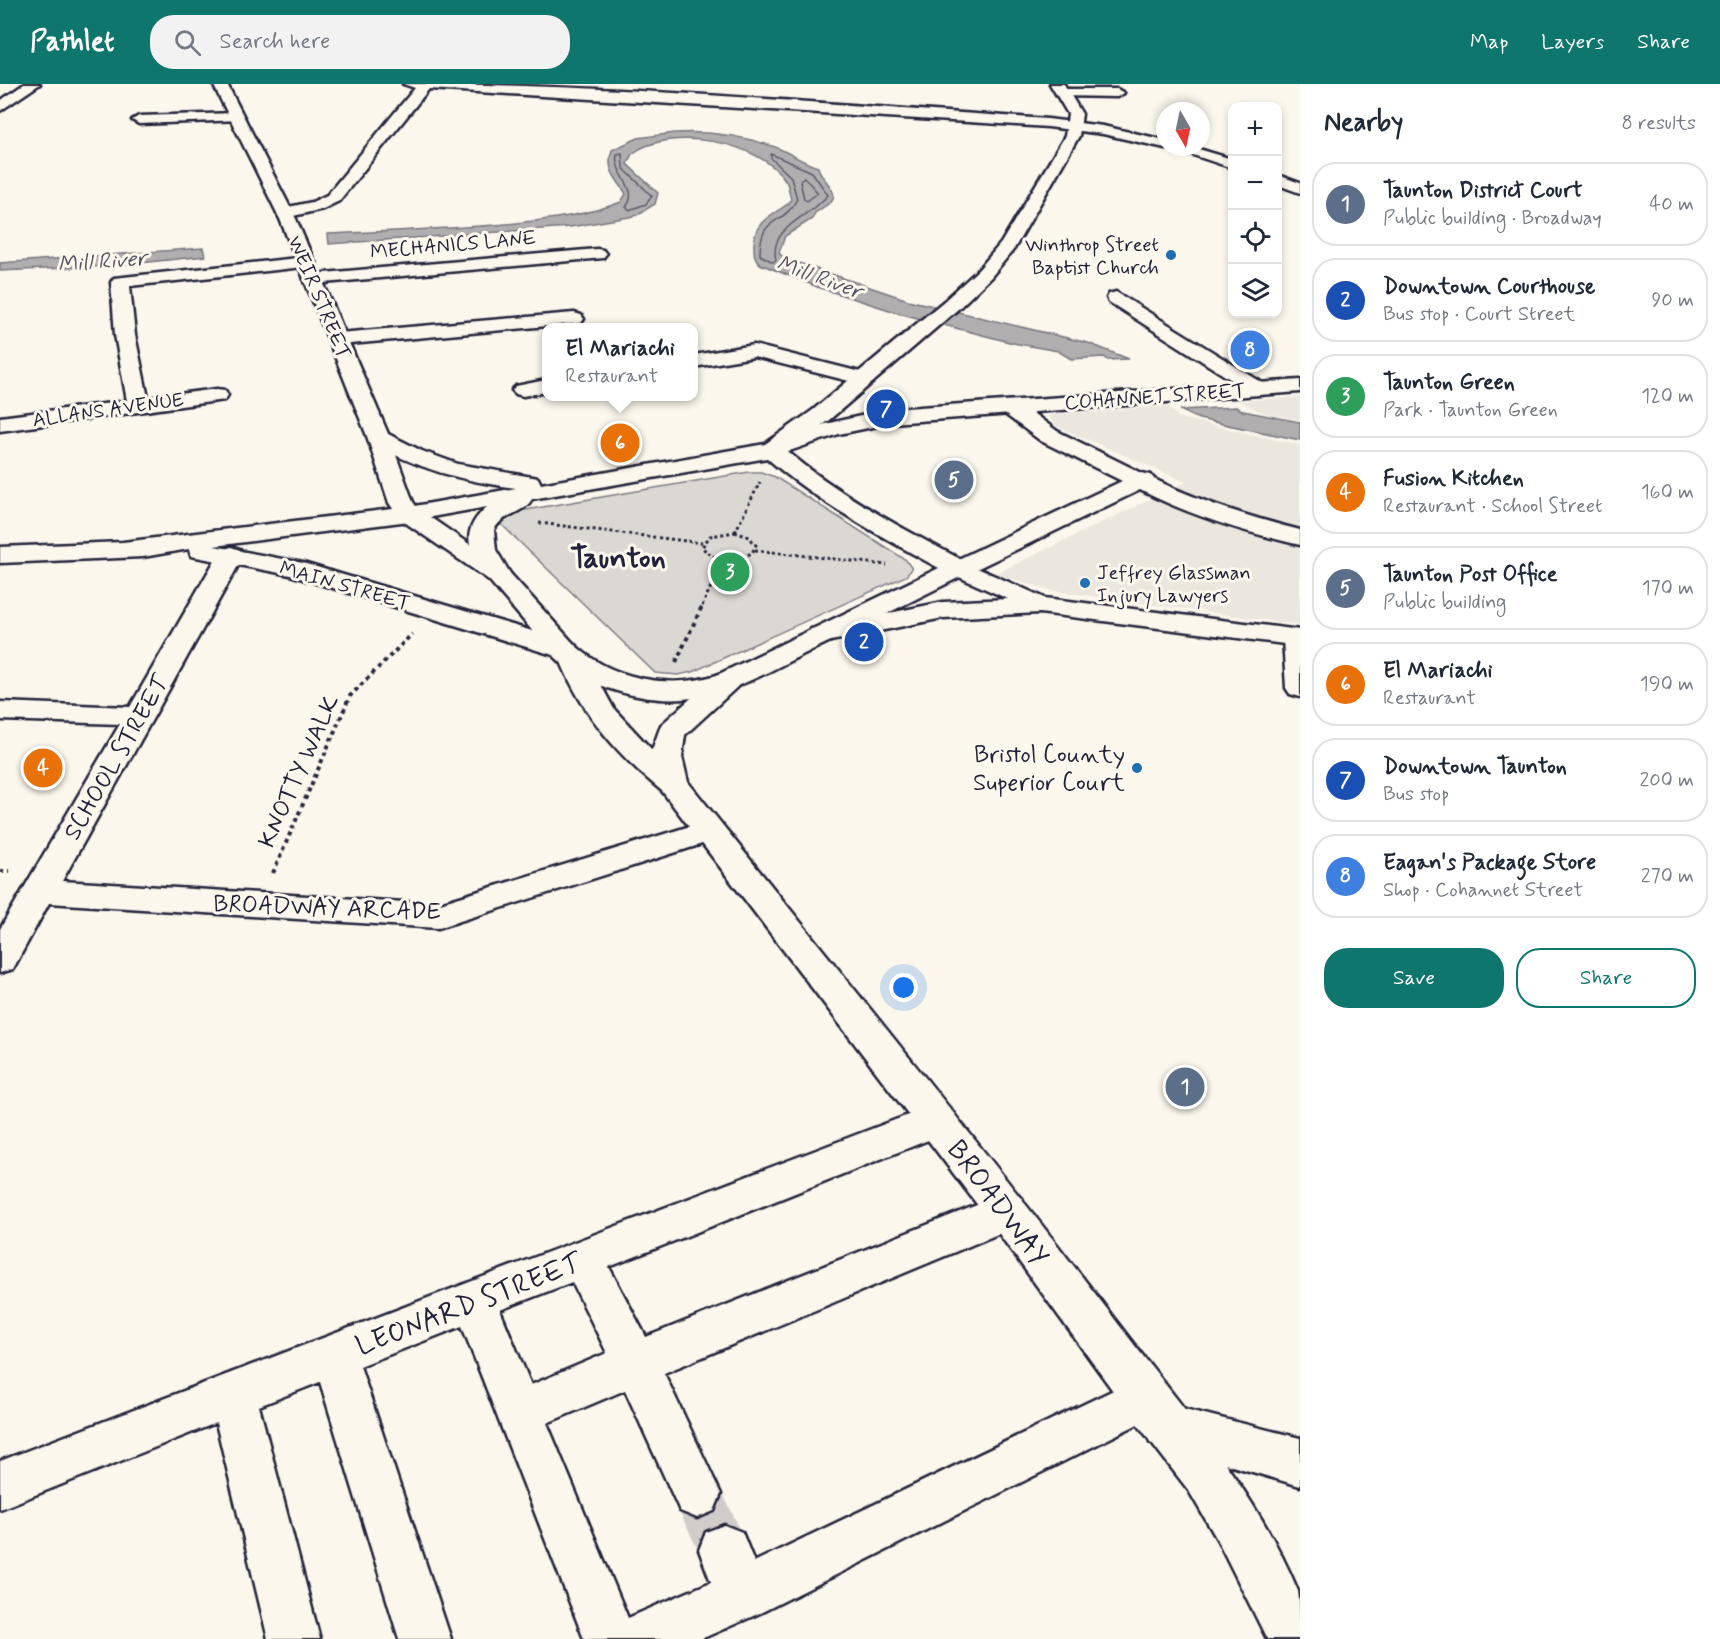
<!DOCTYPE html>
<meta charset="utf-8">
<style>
:root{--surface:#fff;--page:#f2f2f3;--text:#1f2937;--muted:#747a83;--line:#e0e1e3;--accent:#0f766e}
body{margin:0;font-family:Mynerve,sans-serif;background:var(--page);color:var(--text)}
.controls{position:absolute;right:18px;top:18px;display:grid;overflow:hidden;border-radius:12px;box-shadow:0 3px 9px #0003}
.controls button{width:54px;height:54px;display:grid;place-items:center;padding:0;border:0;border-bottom:2px solid var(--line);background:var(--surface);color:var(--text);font:30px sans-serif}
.compass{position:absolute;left:1156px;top:18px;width:54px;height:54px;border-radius:50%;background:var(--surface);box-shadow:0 3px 9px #0003;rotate:171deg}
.you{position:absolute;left:904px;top:904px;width:21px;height:21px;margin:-15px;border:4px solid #fff;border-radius:50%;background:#1a73e8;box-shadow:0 0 0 9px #1a73e833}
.badge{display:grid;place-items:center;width:39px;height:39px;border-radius:50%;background:var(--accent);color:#fff;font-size:20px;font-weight:700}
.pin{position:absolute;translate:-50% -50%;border:3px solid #fff;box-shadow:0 2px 6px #0006}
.popup{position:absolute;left:542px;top:239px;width:156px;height:78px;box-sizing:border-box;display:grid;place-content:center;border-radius:12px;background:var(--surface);filter:drop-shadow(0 2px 4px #0005);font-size:20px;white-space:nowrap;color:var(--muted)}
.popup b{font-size:22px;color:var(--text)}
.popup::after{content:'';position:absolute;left:50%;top:100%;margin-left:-12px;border:12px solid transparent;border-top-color:var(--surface)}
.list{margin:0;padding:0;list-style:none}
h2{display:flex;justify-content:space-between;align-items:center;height:78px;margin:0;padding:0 24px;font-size:26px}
h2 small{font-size:20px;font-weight:400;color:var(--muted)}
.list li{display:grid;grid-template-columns:39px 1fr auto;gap:18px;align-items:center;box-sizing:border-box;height:84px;margin:0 12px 12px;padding:0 12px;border:2px solid var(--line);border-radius:24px}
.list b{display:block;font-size:22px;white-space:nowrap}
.list p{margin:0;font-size:20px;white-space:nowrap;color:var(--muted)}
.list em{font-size:20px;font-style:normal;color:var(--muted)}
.actions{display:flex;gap:12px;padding:18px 24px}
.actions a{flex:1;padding:14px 0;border:2px solid var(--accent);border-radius:24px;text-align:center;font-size:21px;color:var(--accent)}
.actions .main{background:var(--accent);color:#fff}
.icon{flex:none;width:33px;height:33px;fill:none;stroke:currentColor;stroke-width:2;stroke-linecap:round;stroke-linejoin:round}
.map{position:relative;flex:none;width:1300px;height:1555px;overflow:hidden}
header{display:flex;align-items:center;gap:36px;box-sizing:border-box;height:84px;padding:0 30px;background:var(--accent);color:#fff}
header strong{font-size:28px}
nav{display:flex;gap:33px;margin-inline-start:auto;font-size:21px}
.search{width:420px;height:54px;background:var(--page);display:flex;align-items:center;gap:15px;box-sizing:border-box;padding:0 21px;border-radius:24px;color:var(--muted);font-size:22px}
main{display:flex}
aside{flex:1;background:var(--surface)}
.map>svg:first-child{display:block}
.built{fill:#ebe7df}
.green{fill:#dbd8d3;stroke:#7e7d87;stroke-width:1.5}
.water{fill:#b1aeb0;stroke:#787681;stroke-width:1.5}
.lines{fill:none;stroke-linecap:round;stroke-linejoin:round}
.shore{stroke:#5b5a6a;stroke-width:1.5}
.minor-tunnel{stroke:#d0ccc9;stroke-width:47;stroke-dasharray:47 23;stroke-linecap:butt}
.minor-casing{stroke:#22223b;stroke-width:5}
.major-casing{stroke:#22223b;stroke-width:5}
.highway-casing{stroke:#22223b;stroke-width:5}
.path-far1{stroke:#22223b;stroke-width:3;stroke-dasharray:3 3;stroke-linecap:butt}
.path{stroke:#22223b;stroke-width:4;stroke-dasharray:4 4;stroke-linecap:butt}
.minor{fill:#fbf7ec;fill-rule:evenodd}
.major{fill:#fbf7ec;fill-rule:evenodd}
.highway{fill:#fbf7ec;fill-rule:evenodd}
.poi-dot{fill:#1f6fb2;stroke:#fbf7ec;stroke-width:2}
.labels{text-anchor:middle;stroke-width:6;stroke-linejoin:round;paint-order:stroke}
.far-street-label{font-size:20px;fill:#22223b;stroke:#fbf7ec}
.far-poi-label{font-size:20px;fill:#22223b;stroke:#fbf7ec;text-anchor:end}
.far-water-label{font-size:22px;font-style:italic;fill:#545364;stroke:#fbf7ec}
.poi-label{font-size:24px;fill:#22223b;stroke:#fbf7ec;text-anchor:end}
.street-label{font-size:24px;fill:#22223b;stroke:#fbf7ec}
.near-street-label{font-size:28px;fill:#22223b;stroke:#fbf7ec}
.far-town-label{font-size:30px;font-weight:bold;fill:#22223b;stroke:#fbf7ec}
</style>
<header>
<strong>Pathlet</strong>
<div class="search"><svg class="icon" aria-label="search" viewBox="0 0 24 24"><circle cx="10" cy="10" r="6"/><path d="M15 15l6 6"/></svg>Search here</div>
<nav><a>Map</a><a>Layers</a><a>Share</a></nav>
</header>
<main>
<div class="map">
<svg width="1300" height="1555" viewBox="0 0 1300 1555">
<rect width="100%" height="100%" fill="#fbf7ec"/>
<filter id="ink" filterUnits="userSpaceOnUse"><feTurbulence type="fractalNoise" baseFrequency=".0167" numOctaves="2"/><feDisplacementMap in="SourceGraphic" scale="12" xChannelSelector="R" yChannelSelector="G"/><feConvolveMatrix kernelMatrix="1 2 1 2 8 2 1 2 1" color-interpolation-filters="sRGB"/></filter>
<g filter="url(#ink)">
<path class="built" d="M1300 313V336L1264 329 1238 317Z
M1168 322 1180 334 1300 361V541L1054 507 995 490 1186 398 1056 342 1048 331Z"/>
<path class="green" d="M749 388H761L775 393 906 476 912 485 906 492 692 588 678 591 655 589 501 440 508 429Z"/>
<path class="water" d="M675 49C707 47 742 52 772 62 788 67 801 78 818 83 821 95 832 100 834 112L831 118 815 129 812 135 785 152 779 169 784 174 908 216 1088 259 1129 275 1108 276 1104 273 1071 275 1058 267 1013 259 902 230 820 204 760 180C754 174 754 170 754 162 753 137 772 132 789 119L791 115C789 110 789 102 786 97 760 57 670 41 632 70L627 80 658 109 655 120 635 132 570 143 329 160 328 150C391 147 454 145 517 139 552 135 588 131 621 118L626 110C617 94 605 87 612 66L638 54Z
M203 164 205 172 111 182 0 187V179Z
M1236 323 1243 327 1300 338V356L1199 335 1180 326Z"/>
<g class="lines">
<path class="shore" d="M622 69 623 84 652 112 646 120 629 126 626 123C641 105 613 91 617 70Z
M771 70 812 88 828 111C811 132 768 143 776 176L773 178 760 171C760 129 783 144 797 115L791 93 771 74Z
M804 93 818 109 807 117 804 115 800 97Z"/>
<path class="minor-tunnel" d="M697 1410 724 1466"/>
<defs>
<path id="minor" d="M403 0C618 0 834 21 1048 35L1103 42 1165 56V63H1192L1232 75V84L1169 63 1165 64 1103 50 1048 43 429 5 339 117 323 125 285 134 279 133 277 129 279 125 312 118 327 111 415 4Z
M1063 5H1117L1124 9 1117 13 1058 12 1056 9Z
M237 29 242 30V36L139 40 132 36 139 32Z
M1278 91 1300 99V109L1278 101Z
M597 165 603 166 606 170 603 174 313 200 304 195 313 190Z
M306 173 312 174 315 178 312 182 130 202 135 251 148 314 217 305 225 306 228 311 225 316 0 347V333L127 317 115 251 111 198 114 194Z
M1116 208 1266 301 1270 305 1266 309H1252L1109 218 1107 214 1109 210Z
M574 229 581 231 584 235 581 239 339 261 332 259 329 255 332 251 339 249Z
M754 261 872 291 875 295 872 299 865 301 754 273 694 283V271Z
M546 296V308L523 312 516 310 512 306 516 302Z
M1010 317 1018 318 1057 347 1142 389 1151 391 1154 395C1201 418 1249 433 1300 446V461C1244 448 1191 432 1140 406L968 489 959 492 950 489 946 484 950 479 1122 397 1041 357 1002 328 999 323 1002 318Z
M231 463 240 466 244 471 62 797 437 820 710 736 721 740 726 747 721 754 438 844 49 819 13 885 0 889V845L120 640 0 636V618L130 623 218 471 222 466Z
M1297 546 1300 547V613L1290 610 1286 604 1283 554 1287 548Z
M937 1020 951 1025 957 1036 951 1047 609 1183 646 1253 1007 1109 1022 1114 1028 1127 1022 1140 664 1289 721 1410 714 1427 697 1434 680 1427 625 1306 547 1339 628 1534 711 1498 699 1466 706 1448 724 1441 742 1448 754 1478 1145 1291 1161 1297 1168 1313 1165 1320 1300 1354V1402L1150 1358 1143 1342 1146 1336 760 1529 701 1555H584L462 1242 360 1282 451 1555H399L320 1298 259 1322 320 1555H268L216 1339 0 1425V1377ZM572 1198 607 1269 531 1301 500 1226Z"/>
<path id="major" d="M24 0H40L0 27V17Z
M213 0H227L296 135 389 352 413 418 418 425 507 486 573 559 577 565 573 570 585 572 614 625 652 666 661 641 717 591 727 588 737 591 741 597 737 603 685 651 682 673 688 698C828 873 970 1047 1107 1225 1175 1316 1254 1401 1298 1507 1300 1520 1300 1541 1300 1555H1267L1218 1457 1189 1407 1129 1329 992 1140 662 707C618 671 583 631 561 578L565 573 553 571 489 496 400 435 389 419 367 352 280 135Z
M1300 296V308L892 339 839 350 772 373 764 371 761 366 764 361 825 340 892 325Z
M959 476 1045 514 1300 546V562L1040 529 943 534 821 559 811 557 807 551 811 545 821 543 943 518 1008 515 950 489 946 484 950 479Z"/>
<path id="highway" d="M1050 0H1064L1082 30 1079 52 1014 165 991 193 958 225 829 336 786 366C835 409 910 449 968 479L972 484 968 489C916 515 864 541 812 566 775 584 739 606 698 613 652 622 586 605 553 571L290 491 191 472 189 465 143 473 0 479V463L123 458 409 423 516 404C464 397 415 385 370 357L367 352 370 347 378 345 422 367 458 380 538 394 541 400 765 360 813 326 944 217 979 185 1001 159 1065 52 1068 30ZM767 374C816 417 882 453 939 484L717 591C669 606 609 595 573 559L303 479 214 462 409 437 487 423C457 449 470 469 489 496L498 499 507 496 511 491 496 466 494 446C502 430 525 429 532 415Z"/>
</defs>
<use href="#minor" class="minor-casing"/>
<use href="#major" class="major-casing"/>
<use href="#highway" class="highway-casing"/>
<path class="path-far1" d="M539 439 702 459
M735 448 749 453 756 461 752 469C735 477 715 479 702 463L710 452Z
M735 448 760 398
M755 466 887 481
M702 522 724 475"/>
<path class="path" d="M676 578 703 520
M0 787H9
M273 789 350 612 412 550"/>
<use href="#minor" class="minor"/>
<use href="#major" class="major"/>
<use href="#highway" class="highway"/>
</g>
</g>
<g class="poi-dot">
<circle cx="1171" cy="171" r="6"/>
<circle cx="1085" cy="499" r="6"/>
<circle cx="1137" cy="684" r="6"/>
</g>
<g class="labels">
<g class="far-street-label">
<text transform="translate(453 160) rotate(-5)" y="7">MECHANICS LANE</text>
<text transform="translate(320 213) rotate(67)" y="7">WEIR STREET</text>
<text transform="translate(1155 312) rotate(-4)" y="7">COHANNET STREET</text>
<text transform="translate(108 325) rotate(-8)" y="7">ALLANS AVENUE</text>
<text transform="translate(345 501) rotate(16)" y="7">MAIN STREET</text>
</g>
<g class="far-poi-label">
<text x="1159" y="167">Winthrop Street<tspan x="1159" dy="23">Baptist Church</tspan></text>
<text x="1097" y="495" text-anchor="start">Jeffrey Glassman<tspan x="1097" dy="23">Injury Lawyers</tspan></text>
</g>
<g class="far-water-label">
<text transform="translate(102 176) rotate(-4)" y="8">Mill River</text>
<text transform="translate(820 192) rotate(20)" y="8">Mill River</text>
</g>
<g class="poi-label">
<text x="1125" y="678">Bristol County<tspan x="1125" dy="28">Superior Court</tspan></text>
</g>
<g class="street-label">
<text transform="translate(116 673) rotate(-60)" y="8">SCHOOL STREET</text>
<text transform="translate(298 687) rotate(-66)" y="8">KNOTTY WALK</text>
<text transform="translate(327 823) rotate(2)" y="8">BROADWAY ARCADE</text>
</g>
<g class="near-street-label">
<text transform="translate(999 1118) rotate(53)" y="10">BROADWAY</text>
<text transform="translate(468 1219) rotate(-21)" y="10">LEONARD STREET</text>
</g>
<g class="far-town-label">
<text x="618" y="483">Taunton</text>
</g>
</g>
</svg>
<div class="controls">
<button>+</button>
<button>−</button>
<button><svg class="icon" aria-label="locate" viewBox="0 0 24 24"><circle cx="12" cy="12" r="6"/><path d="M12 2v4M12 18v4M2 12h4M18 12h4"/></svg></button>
<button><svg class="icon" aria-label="layers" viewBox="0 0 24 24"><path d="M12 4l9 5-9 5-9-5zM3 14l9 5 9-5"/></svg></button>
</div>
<svg class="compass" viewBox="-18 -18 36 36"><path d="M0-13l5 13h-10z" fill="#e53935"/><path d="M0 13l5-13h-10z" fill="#747a83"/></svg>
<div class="you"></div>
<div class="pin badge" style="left:1185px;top:1003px;background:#5c6f8a">1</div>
<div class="pin badge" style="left:864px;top:558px;background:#1a4fb4">2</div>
<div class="pin badge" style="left:730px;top:488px;background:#2e9e5b">3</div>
<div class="pin badge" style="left:43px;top:684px;background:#e8710a">4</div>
<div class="pin badge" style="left:954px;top:396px;background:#5c6f8a">5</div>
<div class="pin badge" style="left:620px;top:359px;background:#e8710a">6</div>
<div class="popup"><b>El Mariachi</b>Restaurant</div>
<div class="pin badge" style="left:886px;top:325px;background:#1a4fb4">7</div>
<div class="pin badge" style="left:1250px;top:266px;background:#3f7fe0">8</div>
</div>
<aside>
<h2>Nearby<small>8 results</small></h2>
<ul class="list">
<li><span class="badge" style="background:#5c6f8a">1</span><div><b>Taunton District Court</b><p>Public building · Broadway</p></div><em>40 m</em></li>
<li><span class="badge" style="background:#1a4fb4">2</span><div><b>Downtown Courthouse</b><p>Bus stop · Court Street</p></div><em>90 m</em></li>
<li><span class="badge" style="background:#2e9e5b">3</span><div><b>Taunton Green</b><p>Park · Taunton Green</p></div><em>120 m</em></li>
<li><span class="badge" style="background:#e8710a">4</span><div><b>Fusion Kitchen</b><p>Restaurant · School Street</p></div><em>160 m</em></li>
<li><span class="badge" style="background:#5c6f8a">5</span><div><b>Taunton Post Office</b><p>Public building</p></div><em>170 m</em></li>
<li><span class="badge" style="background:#e8710a">6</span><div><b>El Mariachi</b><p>Restaurant</p></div><em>190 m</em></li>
<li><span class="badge" style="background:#1a4fb4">7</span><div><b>Downtown Taunton</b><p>Bus stop</p></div><em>200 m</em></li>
<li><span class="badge" style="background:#3f7fe0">8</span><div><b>Eagan's Package Store</b><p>Shop · Cohannet Street</p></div><em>270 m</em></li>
</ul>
<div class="actions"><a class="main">Save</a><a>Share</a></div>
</aside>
</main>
